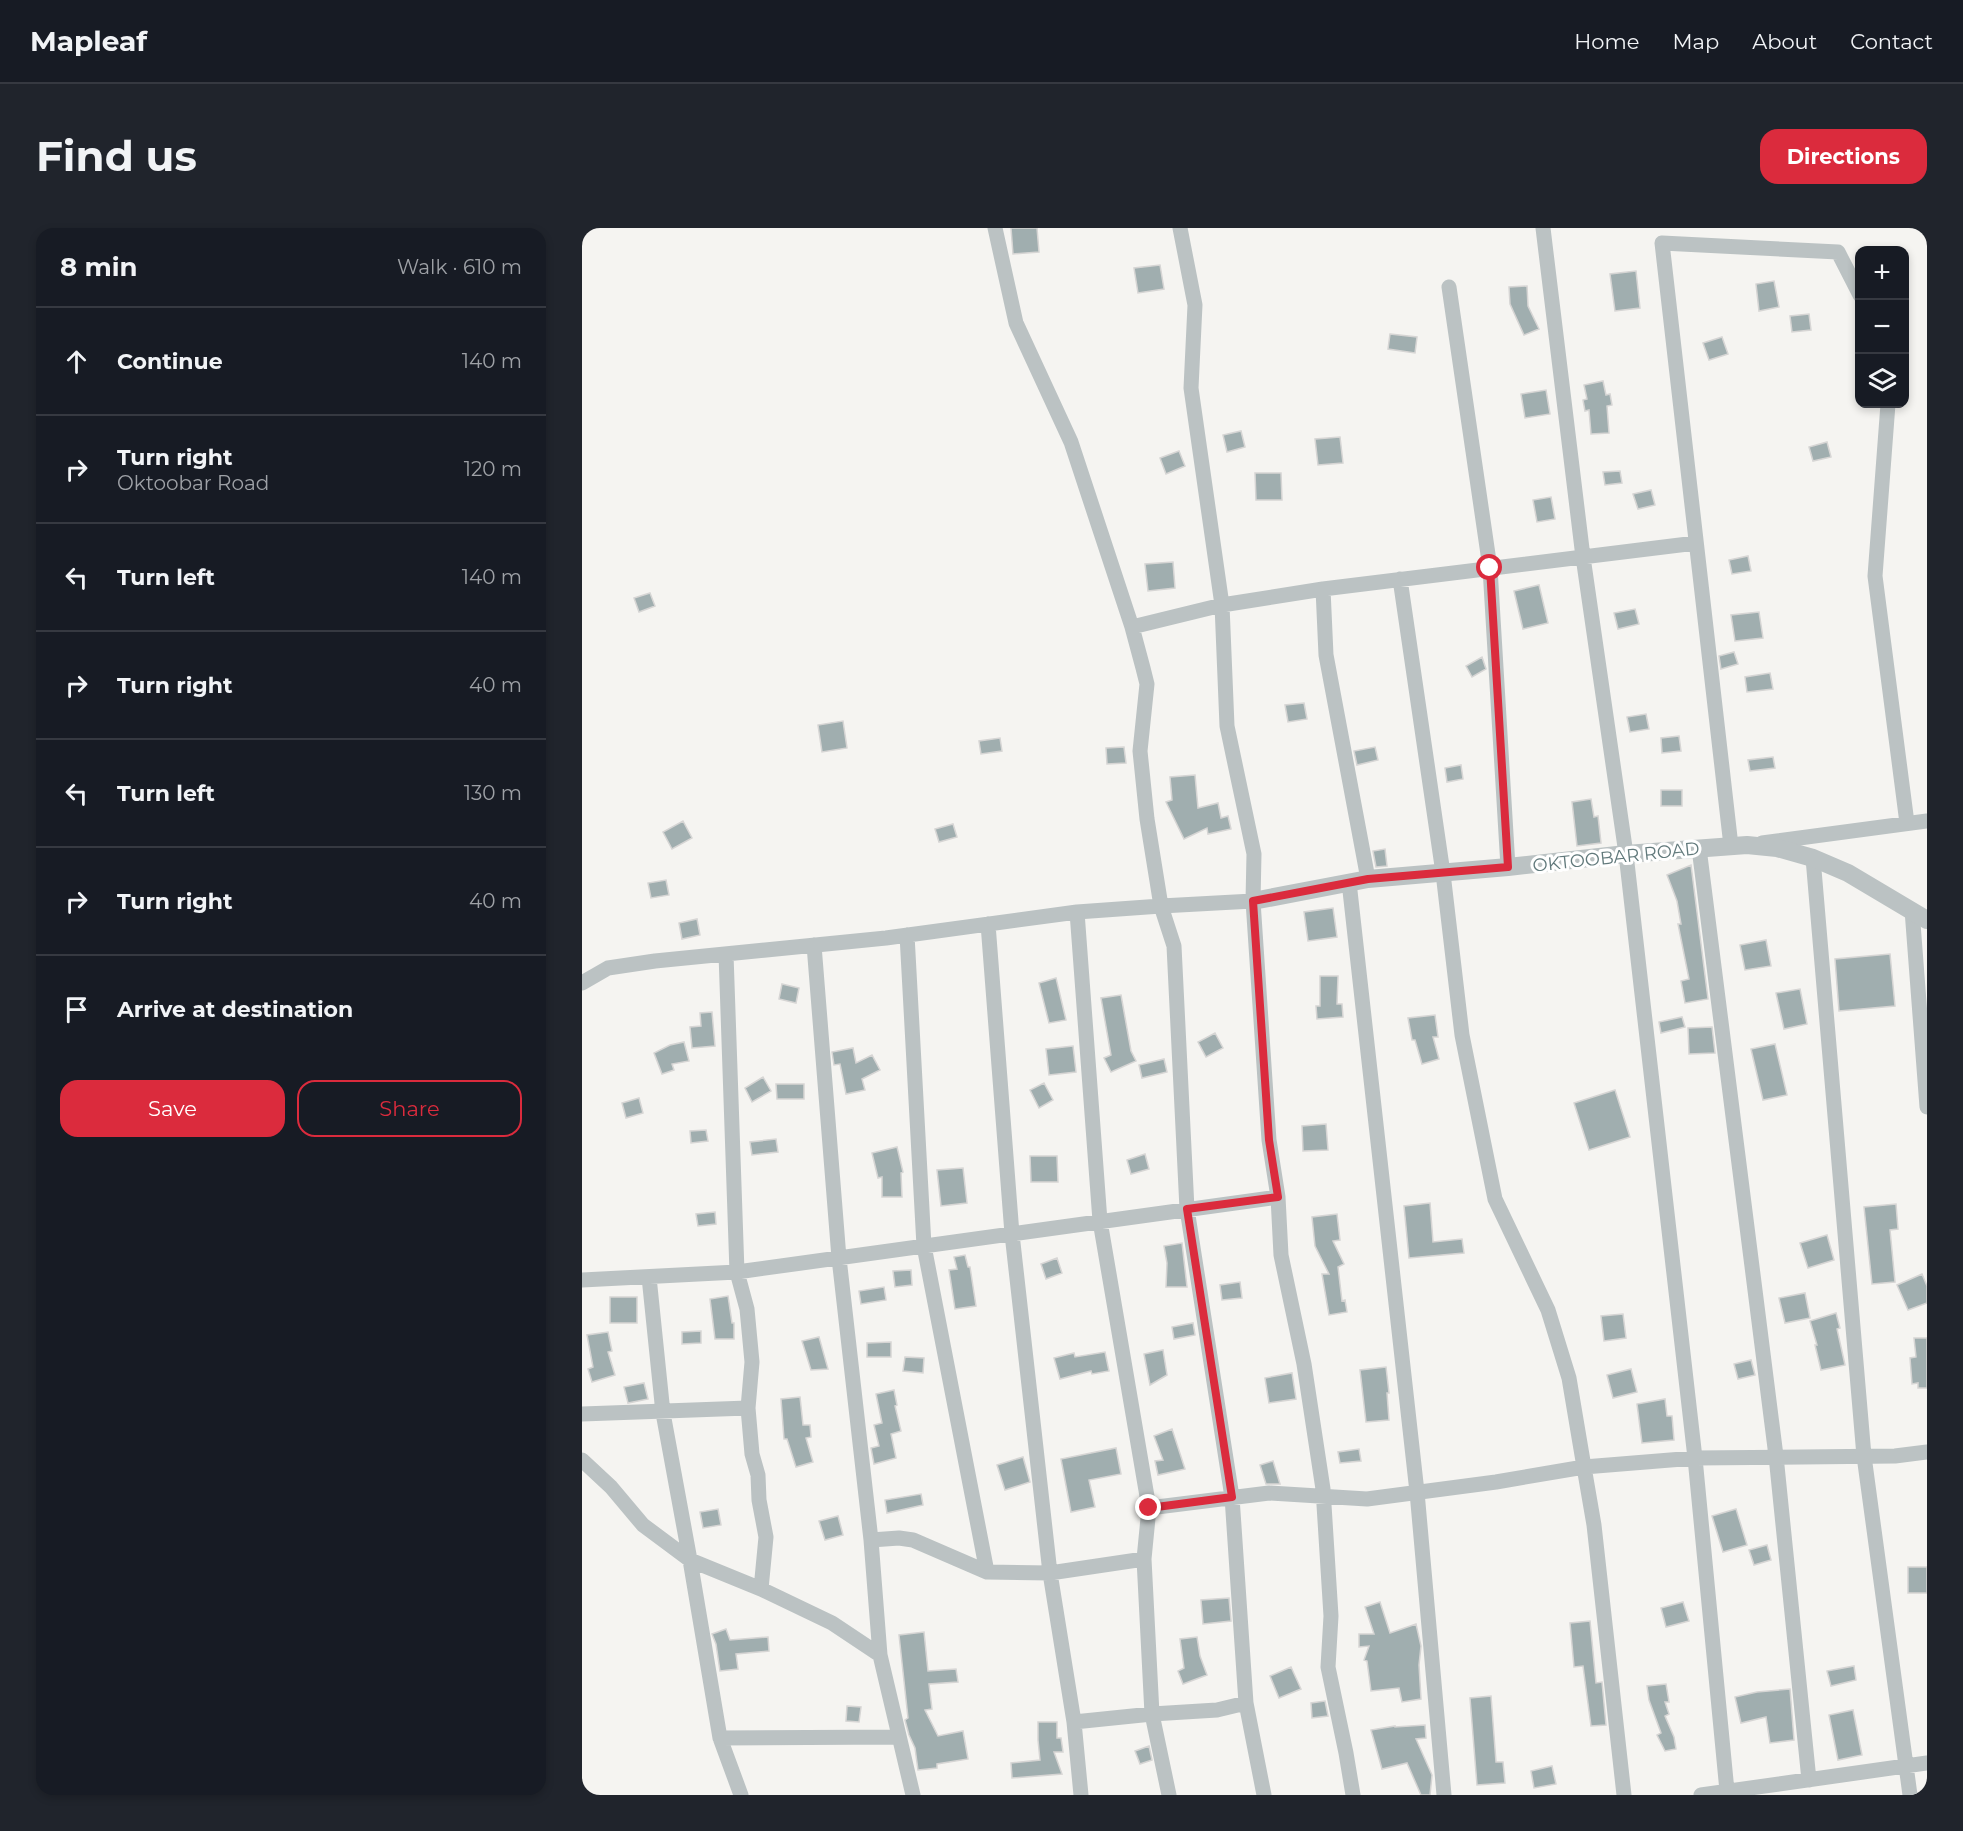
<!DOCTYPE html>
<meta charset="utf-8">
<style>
:root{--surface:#171b24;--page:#20242c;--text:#f1f3f6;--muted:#9ea1a6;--line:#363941;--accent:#db2b3d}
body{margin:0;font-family:Montserrat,sans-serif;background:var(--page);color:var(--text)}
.controls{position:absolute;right:18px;top:18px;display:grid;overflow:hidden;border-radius:12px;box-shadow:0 3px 9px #0003}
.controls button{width:54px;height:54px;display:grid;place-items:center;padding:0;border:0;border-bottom:2px solid var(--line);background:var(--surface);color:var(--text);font:30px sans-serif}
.stop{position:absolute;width:18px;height:18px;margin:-14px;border:4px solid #db2b3d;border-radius:50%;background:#fff}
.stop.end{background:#db2b3d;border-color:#fff;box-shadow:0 2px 6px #0008}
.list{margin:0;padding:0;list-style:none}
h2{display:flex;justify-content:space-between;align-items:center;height:78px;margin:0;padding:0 24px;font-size:26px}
h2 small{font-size:20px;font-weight:400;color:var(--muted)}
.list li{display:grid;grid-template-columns:39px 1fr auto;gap:18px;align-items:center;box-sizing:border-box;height:108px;padding:0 24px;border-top:2px solid var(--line)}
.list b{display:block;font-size:22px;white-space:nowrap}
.list p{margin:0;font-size:20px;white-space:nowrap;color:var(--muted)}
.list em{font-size:20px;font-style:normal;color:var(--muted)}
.actions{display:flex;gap:12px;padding:18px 24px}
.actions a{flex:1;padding:14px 0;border:2px solid var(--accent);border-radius:18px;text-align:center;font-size:21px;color:var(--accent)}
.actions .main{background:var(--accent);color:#fff}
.icon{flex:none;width:33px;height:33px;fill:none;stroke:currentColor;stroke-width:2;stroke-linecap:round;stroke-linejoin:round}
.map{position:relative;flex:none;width:1345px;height:1567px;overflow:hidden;border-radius:18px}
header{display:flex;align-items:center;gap:36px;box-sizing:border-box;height:84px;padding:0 30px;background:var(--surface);border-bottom:2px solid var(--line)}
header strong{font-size:28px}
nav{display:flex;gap:33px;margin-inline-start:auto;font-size:21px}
.intro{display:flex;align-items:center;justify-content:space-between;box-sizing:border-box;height:144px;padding:0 36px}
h1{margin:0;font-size:42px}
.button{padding:15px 27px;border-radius:18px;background:var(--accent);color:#fff;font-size:21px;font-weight:700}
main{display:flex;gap:36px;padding:0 36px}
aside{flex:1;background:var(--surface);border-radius:18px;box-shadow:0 3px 9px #0003}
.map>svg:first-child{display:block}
.building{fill:#a0aeaf;stroke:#d6d5d4;stroke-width:1.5}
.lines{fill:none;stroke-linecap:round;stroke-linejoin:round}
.minor{stroke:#bbc2c3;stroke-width:15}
.tertiary{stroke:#bbc2c3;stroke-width:18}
.route{stroke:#db2b3d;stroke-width:8}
.labels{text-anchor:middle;stroke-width:6;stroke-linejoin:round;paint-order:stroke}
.street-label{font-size:18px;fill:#61797b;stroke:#fff}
</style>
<header>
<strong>Mapleaf</strong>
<nav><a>Home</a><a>Map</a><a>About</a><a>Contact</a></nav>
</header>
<div class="intro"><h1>Find us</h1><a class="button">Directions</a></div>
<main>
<aside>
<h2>8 min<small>Walk · 610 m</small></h2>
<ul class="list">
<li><svg class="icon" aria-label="ahead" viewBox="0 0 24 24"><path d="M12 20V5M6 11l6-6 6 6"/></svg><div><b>Continue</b></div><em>140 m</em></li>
<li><svg class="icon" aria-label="right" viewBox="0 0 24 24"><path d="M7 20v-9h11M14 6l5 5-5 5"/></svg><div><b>Turn right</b><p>Oktoobar Road</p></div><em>120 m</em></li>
<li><svg class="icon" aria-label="left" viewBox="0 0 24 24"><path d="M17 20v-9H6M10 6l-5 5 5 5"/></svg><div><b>Turn left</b></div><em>140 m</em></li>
<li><svg class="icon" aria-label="right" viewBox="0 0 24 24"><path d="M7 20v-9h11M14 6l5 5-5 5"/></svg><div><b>Turn right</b></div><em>40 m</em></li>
<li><svg class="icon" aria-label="left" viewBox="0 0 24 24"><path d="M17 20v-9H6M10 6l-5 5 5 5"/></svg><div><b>Turn left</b></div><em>130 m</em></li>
<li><svg class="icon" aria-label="right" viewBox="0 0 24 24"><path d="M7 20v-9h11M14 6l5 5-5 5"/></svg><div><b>Turn right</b></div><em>40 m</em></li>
<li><svg class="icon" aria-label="arrive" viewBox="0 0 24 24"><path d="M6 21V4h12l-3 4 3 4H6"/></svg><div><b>Arrive at destination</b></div></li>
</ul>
<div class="actions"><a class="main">Save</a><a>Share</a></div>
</aside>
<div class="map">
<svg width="1345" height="1567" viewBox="0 0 1345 1567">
<rect width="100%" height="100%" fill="#f5f4f1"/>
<path class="building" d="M429 0H455L457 24 431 26Z
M578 37 582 61 556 65 552 40Z
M1054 43 1058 80 1033 83 1028 46Z
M1192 53 1197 79 1177 83 1174 56Z
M945 58 946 78 957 101 942 107 928 76 927 59Z
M1227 86 1229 102 1210 104 1208 88Z
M808 106 835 109 833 125 806 121Z
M1140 109 1146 126 1127 132 1121 115Z
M1021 153 1024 167 1028 166 1030 177 1025 178 1027 205 1009 206 1007 182 1003 183 1001 172 1005 171 1002 157Z
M964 162 968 186 943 190 939 166Z
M659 203 663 219 645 224 641 207Z
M758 209 761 235 736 237 733 211Z
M1245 214 1249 229 1231 233 1227 219Z
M597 223 603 238 584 246 578 230Z
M1038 243 1040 255 1023 257 1021 244Z
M673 245H699L700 272H674Z
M1069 262 1073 277 1056 281 1051 266Z
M969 269 973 291 955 294 951 272Z
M1166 328 1169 343 1150 346 1147 332Z
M591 334 593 360 566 363 563 336Z
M957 357 966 395 941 401 932 363Z
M68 365 73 378 57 384 52 370Z
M1053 381 1057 396 1036 401 1032 385Z
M1177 384 1181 410 1153 413 1149 387Z
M1152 424 1156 436 1139 441 1137 428Z
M900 429 904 441 890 449 884 438Z
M1188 445 1191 461 1165 464 1163 449Z
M722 475 725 491 706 494 703 477Z
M1064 486 1067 501 1048 504 1045 489Z
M261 493 265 520 240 524 236 497Z
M1097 508 1099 523 1080 525 1079 510Z
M418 510 420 523 399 526 397 513Z
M542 519 544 535 525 536 524 520Z
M793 519 796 532 775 537 772 523Z
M1191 529 1193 540 1168 543 1166 532Z
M879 537 881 551 865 554 863 540Z
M613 547 616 580 636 575 639 590 646 588 649 601 626 606 625 600 602 611 584 574 590 572 588 549Z
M1079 562H1100V578H1079Z
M1009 571 1012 589 1016 588 1019 615 995 618 990 574Z
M101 593 110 610 90 621 81 604Z
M371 596 375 609 357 614 353 601Z
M803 621 805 638 794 639 791 623Z
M1109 637 1126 771 1103 775 1099 753 1107 751 1096 696H1099L1095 673 1085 647Z
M84 652 87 667 69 670 66 655Z
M751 680 755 709 726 713 722 684Z
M115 691 118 707 100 711 97 695Z
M1184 712 1189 738 1163 742 1158 717Z
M1308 726 1313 778 1257 783 1253 731Z
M738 748H756L755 776H760L761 789 735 791 734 778H738Z
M474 750 484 792 467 795 457 755Z
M200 756 217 760 214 775 197 771Z
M1218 761 1225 796 1202 801 1194 765Z
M539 767 549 823 554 833 529 844 522 830 529 827 519 770Z
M130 784 133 818 110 820 108 799 119 798 118 785Z
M853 787 856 809H851L857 831 840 836 833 812H830L826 790Z
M1100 789 1103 799 1079 805 1077 794Z
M1130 799 1133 825 1107 826 1106 800Z
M633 805 641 820 624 829 616 814Z
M102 814 107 833 90 836 92 842 80 846 72 825 88 817Z
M1193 816 1205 867 1181 872 1169 821Z
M491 818 494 844 467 847 464 821Z
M271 820 274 835 290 827 298 842 280 851 283 862 264 866 258 836 252 837 250 824Z
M582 831 585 844 560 850 557 837Z
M181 849 189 863 170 874 163 860Z
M462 855 471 872 457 880 448 862Z
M194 856H222V871H195Z
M1033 862 1048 909 1007 922 992 875Z
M57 870 61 885 44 890 40 875Z
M744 896 746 922 721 923 720 898Z
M124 902 126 913 109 915 108 903Z
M194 911 196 924 170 927 168 914Z
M315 919 321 944 319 945 320 969H300V949L296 950 290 925Z
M563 926 567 941 549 946 545 932Z
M448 928H475L476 954H449Z
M381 940 385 975 359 978 355 942Z
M848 975 851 1014 880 1011 882 1025 827 1030 822 978Z
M1314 976 1316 1001 1308 1002 1313 1054 1290 1056 1282 979Z
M133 984 134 996 116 998 114 986Z
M755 986 758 1012 751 1013 762 1036 756 1039 760 1073 763 1072 765 1084 747 1087 740 1046H747L733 1018 730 989Z
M1245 1007 1252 1032 1226 1040 1218 1015Z
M600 1015 605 1059H584L585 1035 582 1018Z
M383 1027 386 1039H388L394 1078 373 1081 367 1042 375 1041 372 1029Z
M475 1030 480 1045 464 1051 459 1036Z
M329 1042 330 1057 313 1059 311 1043Z
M1340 1046 1345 1058V1075L1326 1082 1315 1057Z
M658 1054 660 1070 640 1072 638 1057Z
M302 1059 304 1072 279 1076 277 1063Z
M1223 1065 1228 1090 1203 1095 1197 1070Z
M146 1068 150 1095H152V1111H133L128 1071Z
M28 1069H55V1095H28Z
M1254 1085 1258 1100 1255 1101 1263 1137 1239 1142 1233 1117H1235L1228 1093Z
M1041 1086 1044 1110 1022 1113 1019 1088Z
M611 1095 613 1107 592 1111 590 1099Z
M119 1103V1115L100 1116V1104Z
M26 1104 30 1123 26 1124 33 1147 10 1154 6 1141 11 1139 5 1107Z
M237 1109 246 1141 229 1142 220 1113Z
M1332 1110H1345V1160H1336V1155L1330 1156 1328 1130 1334 1129Z
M309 1114V1129H285V1115Z
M581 1122 585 1147 568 1157 562 1126Z
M523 1124 527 1143 510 1146 509 1143 478 1151 472 1130 492 1125 493 1129Z
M323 1129 342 1130 341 1145 321 1143Z
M1169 1132 1173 1147 1156 1151 1152 1136Z
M804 1139 807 1165H805L807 1192 784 1194 778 1142Z
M1049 1141 1055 1164 1031 1170 1025 1147Z
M710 1145 714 1171 687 1175 683 1150Z
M62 1155 66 1171 46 1175 42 1159Z
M312 1162 315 1177 313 1178 319 1203 309 1206 314 1230 292 1236 289 1220 297 1218 292 1197 300 1195 294 1166Z
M218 1169 221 1197H228L229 1209 224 1210 231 1234 214 1239 205 1211H202L199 1171Z
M1083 1171 1085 1188H1090L1092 1212 1060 1215 1055 1176Z
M590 1201 603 1241 576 1247 573 1233 581 1232 572 1208Z
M534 1220 539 1246 507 1252 513 1279 489 1284 479 1231Z
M777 1221 779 1233 758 1235 756 1224Z
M441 1229 448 1254 423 1262 415 1237Z
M691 1233 698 1256H684L678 1237Z
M339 1266 341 1277 305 1285 303 1272Z
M136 1281 139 1297 121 1300 118 1284Z
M1154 1281 1165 1317 1141 1324 1130 1288Z
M256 1288 261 1307 243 1312 237 1293Z
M1185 1317 1189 1332 1172 1337 1167 1322Z
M1326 1339H1345V1365H1326Z
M647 1370 649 1393 621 1396 619 1372Z
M798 1374 808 1405 834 1396 839 1418 837 1437 839 1471 820 1474 817 1460 789 1463 785 1433 782 1432 787 1418 777 1419V1406H792L783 1379Z
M1101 1374 1107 1393 1084 1399 1079 1380Z
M1008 1393 1014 1455 1020 1454 1024 1497 1009 1498 1001 1438 992 1439 988 1395Z
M144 1401 148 1412 186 1409 187 1423 154 1426 156 1441 138 1443 134 1416 130 1406Z
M342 1404 346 1443 374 1441 376 1454 347 1456 350 1481 343 1482 356 1508 381 1503 386 1531 355 1536V1540L336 1542 333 1520 327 1507 323 1492 326 1490 317 1407Z
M615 1409 618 1428 625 1447 601 1456 596 1443 602 1440 598 1411Z
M1272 1438 1274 1452 1249 1458 1245 1443Z
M709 1439 719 1461 697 1470 688 1448Z
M1084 1456 1087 1474H1083L1087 1486 1083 1488 1092 1509 1094 1521 1083 1523 1075 1507 1079 1505 1067 1472 1065 1458Z
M1208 1461 1212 1512 1188 1515 1184 1489 1159 1495 1153 1469 1175 1464Z
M909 1468 914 1534H921L923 1555 895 1557 888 1470Z
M743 1473 746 1488 730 1490 729 1475Z
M265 1478 279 1479 277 1494 264 1493Z
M1271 1482 1280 1527 1256 1532 1247 1487Z
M456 1494H475V1510H479L481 1524H472L480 1546 430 1550 429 1535 458 1532 456 1512Z
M843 1497 844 1510 834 1511 850 1547 848 1567H839L825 1535 800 1541 789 1502 813 1498V1499Z
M567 1518 570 1532 558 1536 553 1523Z
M970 1538 974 1556 952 1560 949 1543Z"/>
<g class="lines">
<path class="minor" d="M413 0 434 95 489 214 550 399 561 440 565 456 558 523 565 591 579 678 671 673 687 912 696 969 699 1027 722 1136 741 1261 749 1388 746 1439 764 1525 771 1567
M598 0 613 77 609 160 640 377 645 498 672 626 671 673
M961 0 1001 329 1044 626 1113 1230 1145 1563
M867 59 908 340 926 639
M1306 176 1293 348 1325 595
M818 351 861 645 880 807 913 971 966 1082 987 1150 1002 1239 1113 1230 1313 1228 1345 1224
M741 361 744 427 786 651
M550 399 640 377 741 361 1114 315
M1180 615 1345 593
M1149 618 1080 15 1256 24 1278 67
M1117 620 1194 1228 1227 1552
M1231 630 1282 1228 1328 1567
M767 654 835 1264 862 1567
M1330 682 1345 879
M495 684 518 993 567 1280
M406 696 430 1006 468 1345 492 1494 499 1567
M325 707 342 1018 405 1344
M232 717 257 1030 289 1312
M144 726 155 1044 165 1081 170 1134 166 1180 170 1226 176 1247 177 1272 184 1309 179 1361 250 1395 298 1427 289 1312 317 1310 331 1312 405 1344 468 1345 562 1331 570 1486 635 1482 664 1475 682 1567
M0 755 26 740 73 733 304 710 495 684 579 678 592 718 605 981 650 1269 664 1475
M67 1049 81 1185 108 1332 138 1510 159 1567
M0 1052 155 1044 696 969
M0 1186 166 1180
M0 1232 29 1259 61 1297 108 1332 179 1361
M562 1331 567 1280 687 1265 785 1271 914 1254 1002 1239 1012 1297 1042 1567
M298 1427 331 1567
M492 1494 570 1486 587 1567
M138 1510 317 1509
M1119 1567 1345 1535"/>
<path class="tertiary" d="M671 673 786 651 926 639 1044 626 1165 617 1195 620 1231 630 1266 645 1345 692"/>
</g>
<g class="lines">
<path class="route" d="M567 1280 650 1269 605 981 696 969 687 912 671 673 786 651 926 639 908 340"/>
</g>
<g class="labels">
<g class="street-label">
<text transform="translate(1034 629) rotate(-6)" y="6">OKTOOBAR ROAD</text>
</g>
</g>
</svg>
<div class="controls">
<button>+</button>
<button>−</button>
<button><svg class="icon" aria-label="layers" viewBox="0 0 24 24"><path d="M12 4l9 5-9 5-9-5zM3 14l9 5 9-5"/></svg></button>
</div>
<div class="stop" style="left:908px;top:340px"></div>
<div class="stop end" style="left:567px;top:1280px"></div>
</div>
</main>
